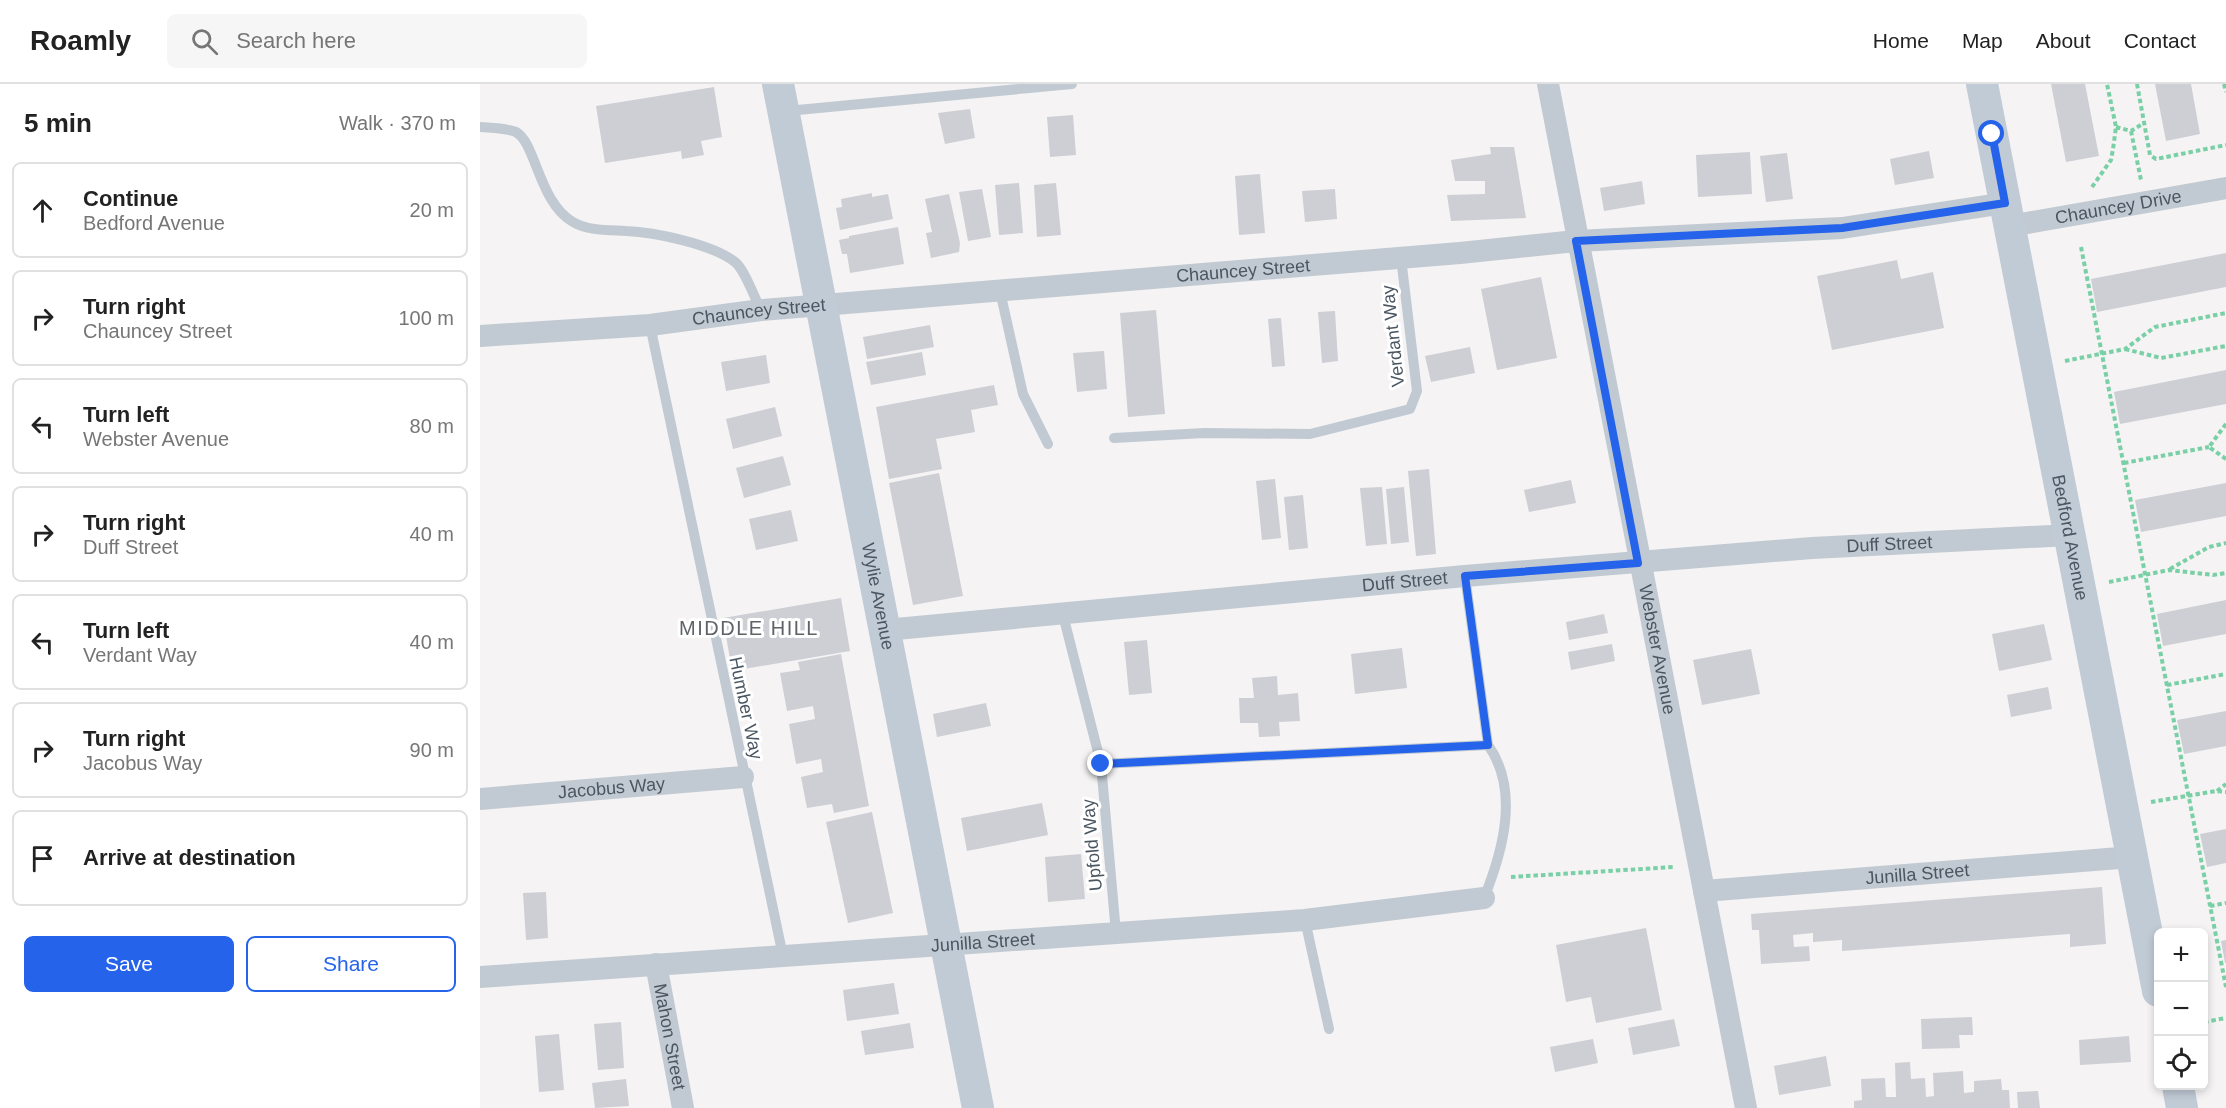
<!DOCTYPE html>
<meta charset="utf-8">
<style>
:root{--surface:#fff;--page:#f6f6f6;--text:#222;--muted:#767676;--line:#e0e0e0;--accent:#2563eb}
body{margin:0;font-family:Helvetica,sans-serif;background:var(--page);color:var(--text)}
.controls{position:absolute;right:18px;bottom:18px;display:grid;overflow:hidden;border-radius:9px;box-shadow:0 3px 9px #0003}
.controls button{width:54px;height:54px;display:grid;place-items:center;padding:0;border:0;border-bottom:2px solid var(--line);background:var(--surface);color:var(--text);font:30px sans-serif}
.stop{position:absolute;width:18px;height:18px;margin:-14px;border:4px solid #2563eb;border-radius:50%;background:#fff}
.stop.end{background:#2563eb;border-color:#fff;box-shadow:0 2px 6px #0008}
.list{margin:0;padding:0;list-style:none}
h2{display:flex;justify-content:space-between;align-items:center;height:78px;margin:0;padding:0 24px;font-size:26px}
h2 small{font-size:20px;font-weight:400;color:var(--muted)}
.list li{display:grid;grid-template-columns:39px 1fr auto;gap:18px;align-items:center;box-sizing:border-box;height:96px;margin:0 12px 12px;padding:0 12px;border:2px solid var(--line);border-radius:9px}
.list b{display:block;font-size:22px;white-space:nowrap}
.list p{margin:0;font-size:20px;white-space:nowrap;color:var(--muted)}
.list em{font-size:20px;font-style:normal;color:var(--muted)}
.actions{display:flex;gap:12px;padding:18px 24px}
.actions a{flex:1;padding:14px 0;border:2px solid var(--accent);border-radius:9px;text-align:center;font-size:21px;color:var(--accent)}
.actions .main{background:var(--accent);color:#fff}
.icon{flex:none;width:33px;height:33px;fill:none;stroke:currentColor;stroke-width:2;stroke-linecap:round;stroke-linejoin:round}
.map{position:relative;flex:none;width:1746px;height:1024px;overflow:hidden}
header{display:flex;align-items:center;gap:36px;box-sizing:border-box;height:84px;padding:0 30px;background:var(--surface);border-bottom:2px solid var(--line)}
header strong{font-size:28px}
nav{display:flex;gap:33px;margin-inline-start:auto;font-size:21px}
.search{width:420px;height:54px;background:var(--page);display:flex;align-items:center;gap:15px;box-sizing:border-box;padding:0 21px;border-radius:9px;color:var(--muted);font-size:22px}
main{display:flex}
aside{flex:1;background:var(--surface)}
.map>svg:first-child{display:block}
.building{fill:#cdcfd5}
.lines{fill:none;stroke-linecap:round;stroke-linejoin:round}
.path{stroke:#7ad0a6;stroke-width:4;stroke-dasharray:4.5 3;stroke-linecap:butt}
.lane{stroke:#c1cad2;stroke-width:10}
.street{stroke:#c1cad2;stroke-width:22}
.secondary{stroke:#c1cbd6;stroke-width:32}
.route{stroke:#2563eb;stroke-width:8}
.labels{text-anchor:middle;stroke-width:6;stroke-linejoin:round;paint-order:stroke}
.street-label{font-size:18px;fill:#4a5661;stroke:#fff}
.neighbourhood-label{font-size:20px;letter-spacing:1.5px;fill:#5f6368;stroke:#fff}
</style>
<header>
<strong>Roamly</strong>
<div class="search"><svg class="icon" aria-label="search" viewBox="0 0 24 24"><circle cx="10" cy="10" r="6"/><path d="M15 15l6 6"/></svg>Search here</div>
<nav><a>Home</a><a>Map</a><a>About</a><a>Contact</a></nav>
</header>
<main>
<aside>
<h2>5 min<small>Walk · 370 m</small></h2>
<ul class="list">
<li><svg class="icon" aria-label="ahead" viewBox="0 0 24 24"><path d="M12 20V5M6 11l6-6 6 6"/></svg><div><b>Continue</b><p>Bedford Avenue</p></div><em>20 m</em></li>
<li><svg class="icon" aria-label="right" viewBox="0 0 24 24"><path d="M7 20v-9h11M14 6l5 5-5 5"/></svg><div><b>Turn right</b><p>Chauncey Street</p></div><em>100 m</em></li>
<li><svg class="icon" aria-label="left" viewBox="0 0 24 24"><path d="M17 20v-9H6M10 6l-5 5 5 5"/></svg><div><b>Turn left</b><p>Webster Avenue</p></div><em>80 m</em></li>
<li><svg class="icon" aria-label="right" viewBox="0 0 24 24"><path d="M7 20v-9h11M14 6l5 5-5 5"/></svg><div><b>Turn right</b><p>Duff Street</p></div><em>40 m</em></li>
<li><svg class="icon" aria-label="left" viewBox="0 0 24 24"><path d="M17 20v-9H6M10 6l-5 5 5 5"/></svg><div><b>Turn left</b><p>Verdant Way</p></div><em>40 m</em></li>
<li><svg class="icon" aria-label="right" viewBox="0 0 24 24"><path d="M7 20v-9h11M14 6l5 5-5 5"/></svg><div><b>Turn right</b><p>Jacobus Way</p></div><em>90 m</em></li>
<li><svg class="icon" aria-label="arrive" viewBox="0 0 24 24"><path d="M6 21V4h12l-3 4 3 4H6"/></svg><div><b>Arrive at destination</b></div></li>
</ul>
<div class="actions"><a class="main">Save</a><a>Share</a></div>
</aside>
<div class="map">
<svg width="1746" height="1024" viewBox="0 0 1746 1024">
<rect width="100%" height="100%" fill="#f5f3f3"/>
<path class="building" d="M1571 0H1605L1619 72 1586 78Z
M1675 0H1711L1720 50 1686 57Z
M234 3 242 53 221 57 224 71 202 75 201 67 125 79 116 22Z
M490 25 495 54 465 60 458 29Z
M593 31 596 71 570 73 567 33Z
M1010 63H1034L1046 134 971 137 967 111 1005 110V97H975L971 76 1011 70Z
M1449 67 1454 94 1415 101 1410 75Z
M1270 68 1272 110 1218 113 1216 71Z
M1307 69 1313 115 1286 118 1280 72Z
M780 90 785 149 759 151 755 92Z
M1162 97 1165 120 1124 127 1120 104Z
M539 99 543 149 519 151 515 101Z
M576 99 581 151 557 153 554 101Z
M502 105 511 153 488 157 479 108Z
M855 105 857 135 825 138 822 107Z
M392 109V113L408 110 413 135 360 146 356 124 362 123 361 115Z
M469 110 480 159 479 168 451 174 446 149 452 148 445 115Z
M418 143 424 180 370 189 367 170H362L359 156 369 154V152Z
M1746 169V203L1617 228 1611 195Z
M1417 176 1421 195 1453 188 1464 244 1352 266 1337 192Z
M1061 193 1077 274 1017 286 1001 205Z
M676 226 685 330 648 333 640 229Z
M855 227 858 277 842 279 838 228Z
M801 234 805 282 792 283 788 235Z
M450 241 454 263 387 275 383 253Z
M990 263 995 289 951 298 945 272Z
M624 267 627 305 597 308 593 269Z
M442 268 446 291 391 301 386 278Z
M286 271 290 299 246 307 241 278Z
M1746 286V320L1640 340 1634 308Z
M514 301 518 321 491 326 495 348 456 355 462 385 409 395 396 323Z
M295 323 302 352 253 365 246 335Z
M303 372 311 401 264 414 256 384Z
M949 385 956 470 936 472 928 387Z
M459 389 483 512 433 521 409 399Z
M795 395 801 454 782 456 776 397Z
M1091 396 1096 419 1049 428 1044 406Z
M1746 399V432L1661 448 1655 416Z
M902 403 907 460 886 462 880 404Z
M924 403 929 458 911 460 906 405Z
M823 411 828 464 809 466 804 413Z
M311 426 318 457 276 466 269 435Z
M361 514 370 567 252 587 243 534Z
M1746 516V550L1683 562 1677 530Z
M1124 530 1128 549 1089 556 1086 538Z
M1564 540 1572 576 1519 587 1512 550Z
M667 556 672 609 649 611 644 558Z
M1132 560 1135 577 1091 586 1088 568Z
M922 564 927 604 875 610 871 570Z
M1271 565 1280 610 1222 621 1213 576Z
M361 570 389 722 354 729 352 720 327 724 321 693 343 688 341 675 316 680 309 640 335 635 333 622 307 627 300 589 320 586 318 578Z
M797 592 798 611 818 609 820 637 799 638 800 652 779 653 778 639H760L759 614H774L772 594Z
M1568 603 1572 625 1531 633 1527 611Z
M506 619 511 642 457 653 453 630Z
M1746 627V662L1704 670 1697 636Z
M562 719 568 751 487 767 481 734Z
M392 728 413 829 368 839 346 738Z
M1746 745V779L1727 783 1720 750Z
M601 770 605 815 568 818 565 773Z
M1622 803 1626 860 1590 863V850L1362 867V856L1333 858V849L1313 851 1314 863 1329 862 1330 877 1281 880 1279 846H1272L1271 830Z
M66 808 68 854 46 856 43 809Z
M1166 844 1182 926 1116 939 1111 913 1086 918 1076 861Z
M1746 856V879H1745L1741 857Z
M414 899 419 930 367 937 363 906Z
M1492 933 1493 951H1479L1480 964 1442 965 1441 935Z
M1194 935 1200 962 1153 971 1148 944Z
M141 938 144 984 118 986 114 940Z
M430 939 434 964 385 971 381 947Z
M79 950 84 1006 59 1008 55 952Z
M1649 952 1651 978 1600 981 1599 956Z
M1113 955 1118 979 1075 988 1070 963Z
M1346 972 1351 1002 1299 1011 1294 982Z
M1430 978 1431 995 1445 994 1446 1013 1454 1012 1453 989 1483 987 1484 1009 1494 1008V997L1521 995 1522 1006H1529L1530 1024H1374V1017L1382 1016 1381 995 1405 994 1406 1013H1416L1415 979Z
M146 995 149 1022 115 1024 112 999Z
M1558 1007 1560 1024H1538L1537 1008Z"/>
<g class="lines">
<path class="path" d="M1657 0 1670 71 1676 75 1746 61
M1744 0 1746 8
M1636 43 1651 47 1664 39
M1651 47 1661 96
M1612 103 1631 76 1633 65 1636 43 1627 0
M1601 163 1746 903
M1645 265 1681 274 1746 262
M1585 277 1645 265 1675 243 1746 229
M1746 340 1729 363 1746 375
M1644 379 1729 363
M1690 485 1729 463 1746 459
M1629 498 1689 486 1733 491 1746 489
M1687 601 1746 590
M1737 707 1746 700
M1671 718 1736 707 1746 708
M1031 793 1194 783
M1730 822 1746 819
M1724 938 1746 934"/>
<path class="lane" d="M307 27 592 0
M0 43C11 44 26 44 36 48 56 59 59 119 93 138 108 147 129 146 146 147 174 148 232 160 255 178 265 186 274 213 281 226
M520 207 543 310 568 360
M170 241 303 872
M634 354 724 349 830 350 930 325 937 307 921 174
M985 492 1008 661C1040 706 1023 767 1004 814
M583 531 621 680 636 849
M621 680 1008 661
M825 836 849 945"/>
<g class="street">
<path id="s1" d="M1068 0 1266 1024"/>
<path id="s2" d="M1530 142 1746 104"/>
<path id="s3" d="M0 252 170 241 281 226 980 169 1096 157 1362 144 1525 119"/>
<path id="s4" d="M405 546 985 492 1332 464 1590 451"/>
<path id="s5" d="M0 715 263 693"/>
<path id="s6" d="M1224 807 1652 773"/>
<path id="s7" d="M176 880 203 1024"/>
<path id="s8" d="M0 893 825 836 1004 814"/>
</g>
<g class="secondary">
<path id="s9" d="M298 0 498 1024"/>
<path id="s10" d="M1502 0 1678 907"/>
<path d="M1698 1002 1702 1024"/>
</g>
</g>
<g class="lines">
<path class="route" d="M621 680 1008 661 985 492 1158 479 1096 157 1362 144 1525 119 1512 50"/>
</g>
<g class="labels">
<g class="street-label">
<text dy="6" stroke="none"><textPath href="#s2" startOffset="110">Chauncey Drive</textPath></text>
<text dy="6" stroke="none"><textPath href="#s3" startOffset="766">Chauncey Street</textPath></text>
<text dy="6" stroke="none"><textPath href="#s3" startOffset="280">Chauncey Street</textPath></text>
<text transform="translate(913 252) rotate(-96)" y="6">Verdant Way</text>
<text dy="6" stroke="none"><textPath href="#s10" startOffset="462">Bedford Avenue</textPath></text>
<text dy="6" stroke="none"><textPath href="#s4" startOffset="1008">Duff Street</textPath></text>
<text dy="6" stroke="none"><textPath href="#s4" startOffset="522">Duff Street</textPath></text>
<text dy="6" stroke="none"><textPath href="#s9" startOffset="522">Wylie Avenue</textPath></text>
<text dy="6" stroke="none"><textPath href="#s1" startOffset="576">Webster Avenue</textPath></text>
<text transform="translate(266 624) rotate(78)" y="6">Humber Way</text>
<text dy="6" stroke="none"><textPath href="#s5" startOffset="132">Jacobus Way</textPath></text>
<text transform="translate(612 761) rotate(-95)" y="6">Upfold Way</text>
<text dy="6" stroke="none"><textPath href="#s6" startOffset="214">Junilla Street</textPath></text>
<text dy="6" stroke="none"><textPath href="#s8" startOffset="504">Junilla Street</textPath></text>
<text dy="6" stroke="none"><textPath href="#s7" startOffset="74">Mahon Street</textPath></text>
</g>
<g class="neighbourhood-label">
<text x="269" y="551">MIDDLE HILL</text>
</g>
</g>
</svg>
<div class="controls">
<button>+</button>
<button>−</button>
<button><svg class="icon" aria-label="locate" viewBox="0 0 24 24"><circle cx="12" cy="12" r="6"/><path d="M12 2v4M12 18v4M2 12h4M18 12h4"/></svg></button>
</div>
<div class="stop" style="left:1512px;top:50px"></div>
<div class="stop end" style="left:621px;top:680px"></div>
</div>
</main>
